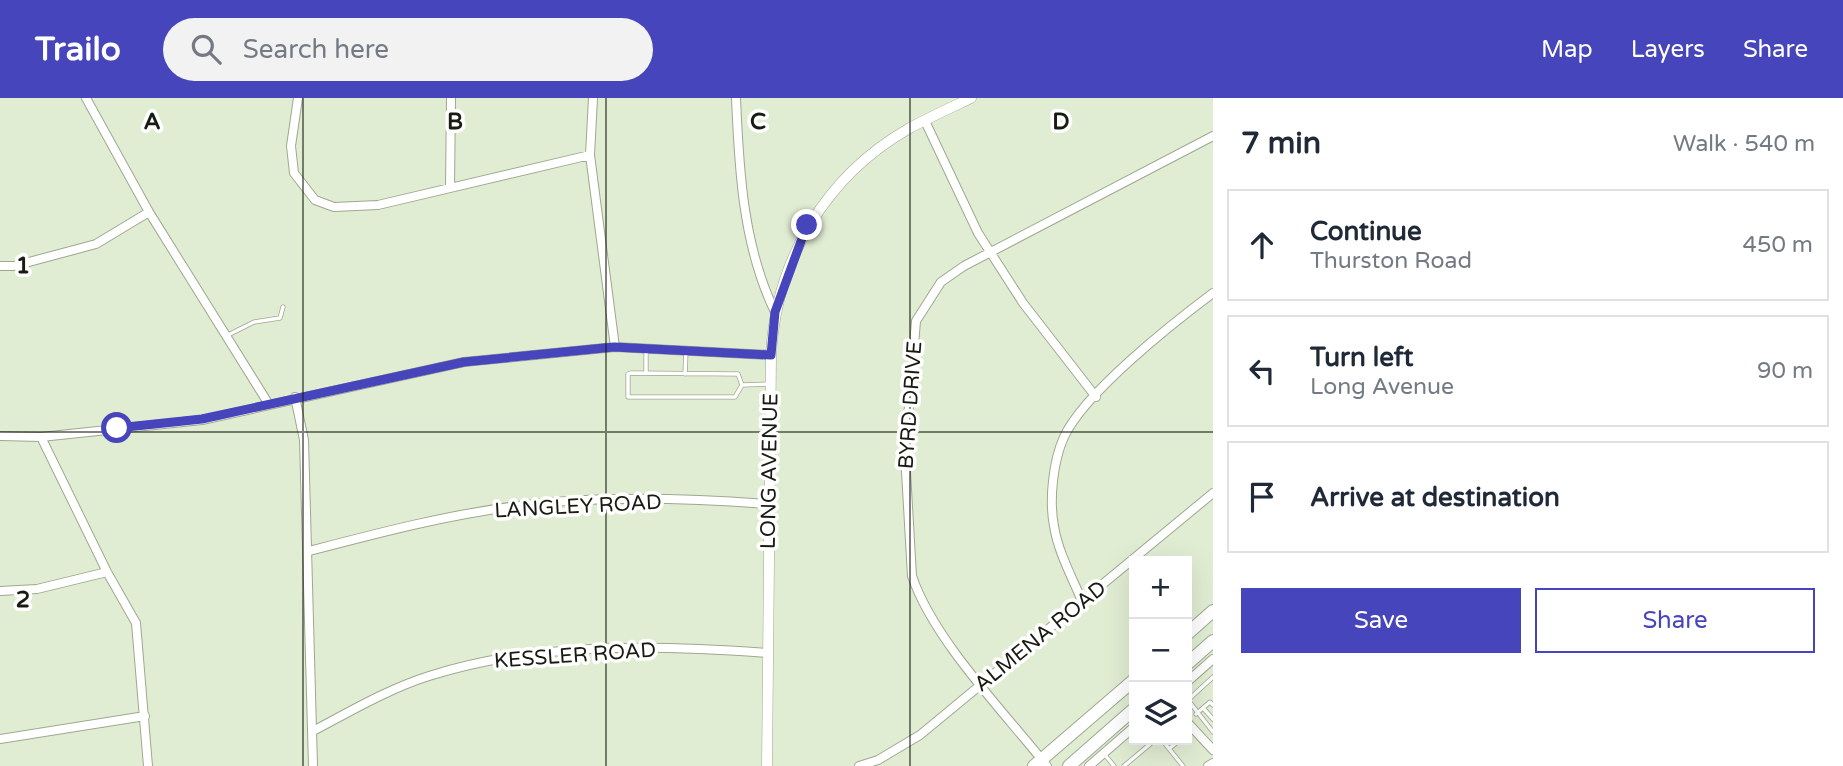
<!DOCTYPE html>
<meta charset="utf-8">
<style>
:root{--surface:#fff;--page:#f2f2f3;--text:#1f2937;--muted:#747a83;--line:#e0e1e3;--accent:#4745bb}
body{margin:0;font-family:"Varela Round",sans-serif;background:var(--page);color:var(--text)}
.controls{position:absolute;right:21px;bottom:21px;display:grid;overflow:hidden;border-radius:0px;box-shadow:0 7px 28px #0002}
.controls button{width:63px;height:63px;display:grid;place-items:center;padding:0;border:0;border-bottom:2px solid var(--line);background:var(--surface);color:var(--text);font:35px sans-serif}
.stop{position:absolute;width:21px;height:21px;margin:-16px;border:5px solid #4745bb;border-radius:50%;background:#fff}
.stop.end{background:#4745bb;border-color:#fff;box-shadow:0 2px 7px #0008}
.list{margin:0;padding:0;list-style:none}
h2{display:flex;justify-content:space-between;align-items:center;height:91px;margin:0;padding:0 28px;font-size:30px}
h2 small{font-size:23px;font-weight:400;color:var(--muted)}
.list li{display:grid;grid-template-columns:46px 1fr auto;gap:21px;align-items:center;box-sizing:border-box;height:112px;margin:0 14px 14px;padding:0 14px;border:2px solid var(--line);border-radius:0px}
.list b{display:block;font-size:26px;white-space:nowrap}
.list p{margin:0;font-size:23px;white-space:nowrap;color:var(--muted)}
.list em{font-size:23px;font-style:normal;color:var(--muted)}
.actions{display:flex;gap:14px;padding:21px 28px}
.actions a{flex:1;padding:16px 0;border:2px solid var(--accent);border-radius:0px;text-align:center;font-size:24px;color:var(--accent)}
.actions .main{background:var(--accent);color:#fff}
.icon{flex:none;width:38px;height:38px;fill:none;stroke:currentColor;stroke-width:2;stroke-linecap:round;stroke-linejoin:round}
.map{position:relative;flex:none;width:1213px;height:668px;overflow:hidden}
header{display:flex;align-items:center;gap:42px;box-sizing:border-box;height:98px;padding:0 35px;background:var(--accent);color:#fff}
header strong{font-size:33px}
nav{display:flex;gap:38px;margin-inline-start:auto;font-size:24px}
.search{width:490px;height:63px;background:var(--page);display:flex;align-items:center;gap:18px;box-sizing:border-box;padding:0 24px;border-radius:38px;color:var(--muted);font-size:26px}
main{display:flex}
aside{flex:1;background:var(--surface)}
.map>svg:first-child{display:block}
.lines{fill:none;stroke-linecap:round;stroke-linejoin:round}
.service-casing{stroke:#9ea890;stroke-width:5}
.minor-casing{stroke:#9ea890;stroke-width:10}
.tertiary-casing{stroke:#9ea890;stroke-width:11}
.primary-casing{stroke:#9ea890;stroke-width:14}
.service{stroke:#fff;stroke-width:3.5}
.minor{stroke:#fff;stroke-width:8}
.tertiary{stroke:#fff;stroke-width:10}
.primary{stroke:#fff;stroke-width:12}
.route{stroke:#4745bb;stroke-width:9}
.grid{fill:none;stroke:#171b12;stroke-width:2;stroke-opacity:0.55}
.labels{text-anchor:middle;stroke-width:7;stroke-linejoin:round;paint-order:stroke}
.street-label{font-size:21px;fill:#171b12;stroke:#fff}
.grid-label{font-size:23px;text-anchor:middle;font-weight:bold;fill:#171b12;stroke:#fff;stroke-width:7;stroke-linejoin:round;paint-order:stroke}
</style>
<header>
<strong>Trailo</strong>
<div class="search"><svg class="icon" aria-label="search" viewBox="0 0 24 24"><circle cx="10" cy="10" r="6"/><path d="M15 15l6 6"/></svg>Search here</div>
<nav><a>Map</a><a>Layers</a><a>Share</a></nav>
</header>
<main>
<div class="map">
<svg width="1213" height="668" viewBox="0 0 1213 668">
<rect width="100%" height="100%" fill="#e1edd3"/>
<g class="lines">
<defs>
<path id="service" d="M228 237 254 224 280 220 283 209
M631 275 738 276 742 287 735 299H628V276Z
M646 275V253
M685 276 686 253
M742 287 769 286
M1213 579 1188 602 1213 634
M1203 610 1213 621
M1196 616 1210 604 1213 607
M1162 642 1183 668
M1170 650 1180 642
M1105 657 1114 668
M1124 668 1155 642"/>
<path id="minor" d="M86 0 149 114 268 305
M298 0 291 48 294 75 315 102 334 109 378 107 590 57
M593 0 590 57 615 249
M736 0C739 72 743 148 775 214
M925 23 978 135 1023 205 1096 299
M450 90 451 0
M0 168H14L96 146 149 114
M295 299 304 342 313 668
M0 338 41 339 202 322 464 264 615 249 771 257
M41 339 107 474 136 525 148 668
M309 453C378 435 446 417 517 408 597 397 689 400 768 406
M0 493 37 491 107 474
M1082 503C1072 479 1058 454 1054 428 1049 402 1053 363 1064 339 1084 295 1173 225 1213 195
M1187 584 1213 561
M1187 624 1213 652
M313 633C351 613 388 591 429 578 534 544 658 547 767 555
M0 641 145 618
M859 668 878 662 920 637 1213 395
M1047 668C1004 614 933 541 912 478L905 356 916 223 941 184 964 168 1213 38
M1089 668 1134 629
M1208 668 1213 665"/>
<path id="tertiary" d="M767 668 771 257C776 162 825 79 908 31 928 20 950 10 971 0"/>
<path id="primary" d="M1187 536 1213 513
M1187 566 1213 543
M1034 668 1134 582
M1069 668 1134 611"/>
</defs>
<use href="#service" class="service-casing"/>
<use href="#minor" class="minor-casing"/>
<use href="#tertiary" class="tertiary-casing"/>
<use href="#primary" class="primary-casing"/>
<use href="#service" class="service"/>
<use href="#minor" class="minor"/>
<use href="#tertiary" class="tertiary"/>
<use href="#primary" class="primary"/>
</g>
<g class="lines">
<path class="route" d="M117 330 202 321 464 264 614 249 771 257 775 214 807 127"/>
</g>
<path class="grid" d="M303 0V668M606 0V668M910 0V668M0 334H1213"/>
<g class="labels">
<g class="street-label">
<text transform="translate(910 307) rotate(-86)" y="7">BYRD DRIVE</text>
<text transform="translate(769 373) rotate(-89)" y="7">LONG AVENUE</text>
<text transform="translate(578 408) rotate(-3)" y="7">LANGLEY ROAD</text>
<text transform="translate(1040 538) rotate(-39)" y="7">ALMENA ROAD</text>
<text transform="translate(575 557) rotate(-4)" y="7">KESSLER ROAD</text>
</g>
</g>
<g class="grid-label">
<text x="152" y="31">A</text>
<text x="455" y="31">B</text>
<text x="758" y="31">C</text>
<text x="1061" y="31">D</text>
<text x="23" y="175">1</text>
<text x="23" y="509">2</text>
</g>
</svg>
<div class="controls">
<button>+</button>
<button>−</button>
<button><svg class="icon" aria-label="layers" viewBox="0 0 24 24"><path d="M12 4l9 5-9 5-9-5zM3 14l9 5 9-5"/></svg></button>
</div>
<div class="stop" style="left:117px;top:330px"></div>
<div class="stop end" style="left:807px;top:127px"></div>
</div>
<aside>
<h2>7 min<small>Walk · 540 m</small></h2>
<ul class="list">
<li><svg class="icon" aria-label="ahead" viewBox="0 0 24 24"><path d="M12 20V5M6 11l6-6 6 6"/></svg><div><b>Continue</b><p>Thurston Road</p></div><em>450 m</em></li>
<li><svg class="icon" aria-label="left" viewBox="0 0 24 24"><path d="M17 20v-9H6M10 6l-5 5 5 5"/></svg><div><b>Turn left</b><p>Long Avenue</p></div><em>90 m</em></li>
<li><svg class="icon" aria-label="arrive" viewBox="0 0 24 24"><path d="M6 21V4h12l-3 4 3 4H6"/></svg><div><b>Arrive at destination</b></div></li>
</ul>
<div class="actions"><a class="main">Save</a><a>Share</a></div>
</aside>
</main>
